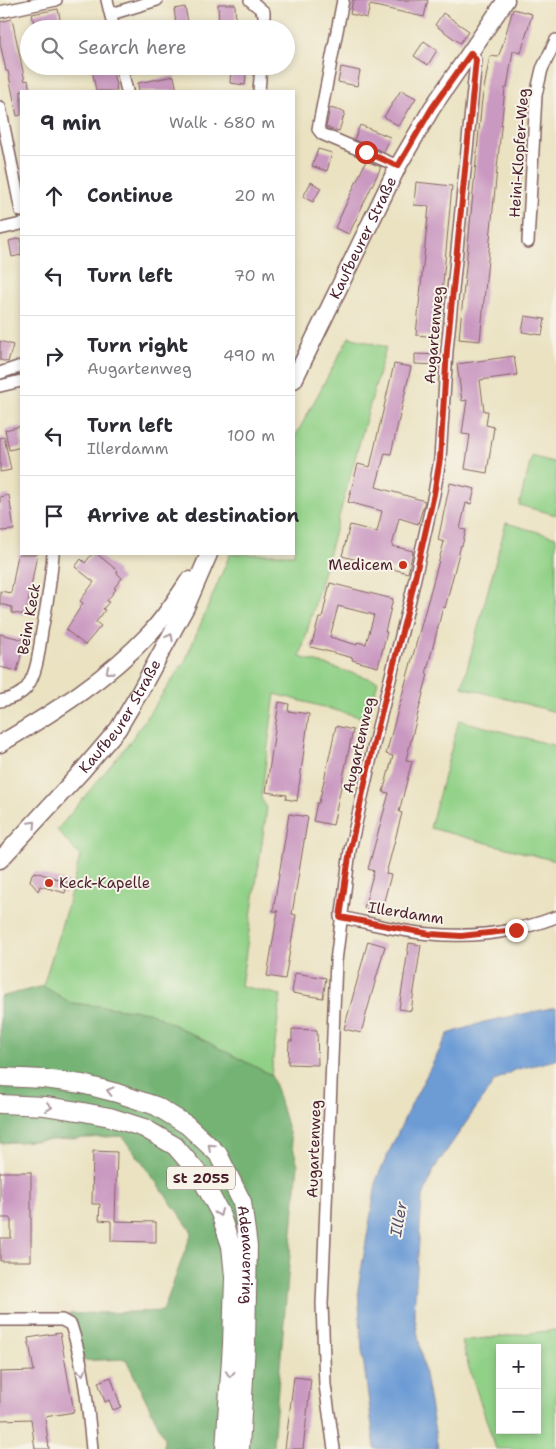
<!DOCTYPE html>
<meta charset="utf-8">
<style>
:root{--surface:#fff;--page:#f7f7f7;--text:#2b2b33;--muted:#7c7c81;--line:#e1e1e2}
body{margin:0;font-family:"Shantell Sans",sans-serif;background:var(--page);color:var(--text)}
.controls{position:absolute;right:15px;bottom:15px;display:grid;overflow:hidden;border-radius:0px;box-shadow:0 2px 8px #0003}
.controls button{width:45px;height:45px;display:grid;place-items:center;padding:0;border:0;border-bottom:1px solid var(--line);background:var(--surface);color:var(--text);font:25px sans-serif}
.stop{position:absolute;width:15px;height:15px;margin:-11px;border:4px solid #c8321e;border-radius:50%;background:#fff}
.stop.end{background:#c8321e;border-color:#fff;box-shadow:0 1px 5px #0008}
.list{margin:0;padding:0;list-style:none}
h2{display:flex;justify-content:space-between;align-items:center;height:65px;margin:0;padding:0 20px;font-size:21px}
h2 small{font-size:16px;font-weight:400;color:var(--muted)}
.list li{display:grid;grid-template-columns:32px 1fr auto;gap:15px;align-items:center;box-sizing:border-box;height:80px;padding:0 20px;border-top:1px solid var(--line)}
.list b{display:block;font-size:19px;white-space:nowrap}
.list p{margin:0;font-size:16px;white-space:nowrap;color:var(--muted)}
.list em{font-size:16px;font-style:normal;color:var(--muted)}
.icon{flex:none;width:28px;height:28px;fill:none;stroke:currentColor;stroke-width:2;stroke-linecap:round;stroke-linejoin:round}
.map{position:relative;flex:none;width:556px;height:1449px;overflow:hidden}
.search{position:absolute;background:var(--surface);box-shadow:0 2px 8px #0003;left:20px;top:20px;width:275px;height:55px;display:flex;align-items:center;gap:12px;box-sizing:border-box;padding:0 18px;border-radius:28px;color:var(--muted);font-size:19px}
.panel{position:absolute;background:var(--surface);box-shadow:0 2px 8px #0003;left:20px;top:90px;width:275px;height:465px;border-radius:0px}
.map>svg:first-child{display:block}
.green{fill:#91d187;stroke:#6e7859;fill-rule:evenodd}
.forest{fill:#74b374;stroke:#5f6950}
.water{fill:#6d9cd5;stroke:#5c5e80}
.building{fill:#ca99c1;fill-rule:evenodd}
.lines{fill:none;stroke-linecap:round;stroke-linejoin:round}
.street-casing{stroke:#826360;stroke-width:14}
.secondary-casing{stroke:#826360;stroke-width:19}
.primary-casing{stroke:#826360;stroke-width:20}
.street{stroke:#fff;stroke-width:11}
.secondary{stroke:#fff;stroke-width:16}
.primary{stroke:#fff;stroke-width:18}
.oneway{stroke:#ae9aa0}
.route{stroke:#c8321e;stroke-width:6}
.poi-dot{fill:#c8321e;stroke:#f7f3e8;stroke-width:2}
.labels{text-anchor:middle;stroke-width:4;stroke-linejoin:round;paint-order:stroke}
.shield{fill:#f7f3e8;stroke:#7e5f64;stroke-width:1}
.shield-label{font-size:14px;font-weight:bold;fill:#4a1f2b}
.street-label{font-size:15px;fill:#4a1f2b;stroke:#f7f3e8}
.poi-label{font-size:15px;fill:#4a1f2b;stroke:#f7f3e8;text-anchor:end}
.water-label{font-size:16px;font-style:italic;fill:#58516f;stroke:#f7f3e8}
</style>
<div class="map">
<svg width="556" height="1449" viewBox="0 0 556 1449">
<rect width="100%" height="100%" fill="#f7f3e8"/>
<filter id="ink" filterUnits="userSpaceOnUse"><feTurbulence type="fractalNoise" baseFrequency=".02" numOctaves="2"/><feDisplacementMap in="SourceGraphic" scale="10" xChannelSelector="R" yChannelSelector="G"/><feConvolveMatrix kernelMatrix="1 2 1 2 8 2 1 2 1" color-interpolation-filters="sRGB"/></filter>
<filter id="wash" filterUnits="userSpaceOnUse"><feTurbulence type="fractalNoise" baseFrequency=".0096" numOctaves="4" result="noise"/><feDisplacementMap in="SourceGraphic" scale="20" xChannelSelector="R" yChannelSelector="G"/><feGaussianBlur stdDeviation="1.12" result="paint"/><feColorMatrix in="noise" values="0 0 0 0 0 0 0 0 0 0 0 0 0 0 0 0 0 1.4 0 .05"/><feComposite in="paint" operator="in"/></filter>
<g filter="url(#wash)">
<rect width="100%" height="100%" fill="#eae2c1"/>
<path class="green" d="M349 337 386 347 300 657 378 681 368 719 275 694 261 798 267 808 241 986 281 995 271 1075 149 1012 71 1003 43 986 67 907 80 856 57 830 129 743 185 661 230 554H294V439Z
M532 456 556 463V515L519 505Z
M506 523 556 537V712L462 687Z
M459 720 556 746V861L430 828Z
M556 1330V1449H496L468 1365 462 1341ZM500 1348H537V1430H500Z"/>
<path class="forest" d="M43 986 71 1003 149 1012 271 1075 277 1091 298 1165 273 1444 274 1449H164V1437L126 1359 75 1361 67 1314 163 1311 192 1232 123 1136 0 1143V997Z"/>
<path class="water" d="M556 1007V1060L514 1070 494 1082 434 1169 422 1199 414 1312 438 1449H375L362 1350 358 1289 377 1178 407 1113 448 1034 484 1022Z"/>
<g id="blocks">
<path class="building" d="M353 0H428L424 17 370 5 367 18 350 14Z
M218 4H235L236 29H219Z
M185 7 188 22 176 24 174 9Z
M58 9 62 29H45L43 22 34 24 32 14Z
M513 9 532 14 521 53 513 51 507 88H505L480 341 459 339 482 99 490 56 498 57 502 47Z
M443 13 469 31 460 43 435 25Z
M12 19 25 81 28 80 30 91H21V115L17 116 8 71H6L0 43V22Z
M424 41 437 50 428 65 414 56Z
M106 66H112L117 91H96L92 69Z
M231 66H247L245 85 230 83Z
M341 67 360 71 357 86 338 82Z
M174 76 177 91H139L138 83Z
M401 90 416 98 399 126 384 117Z
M330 108 345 112 339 131 326 127Z
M360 125 390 137 384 152 354 140Z
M318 149 332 153 327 171 312 166Z
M366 161 381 167 349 234 335 228Z
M311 182 321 188 313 202 303 197Z
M416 182 452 186 438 337 416 335 429 206 414 205Z
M21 238V255L12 257 9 241Z
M525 316 545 319 542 335 522 332Z
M0 341 13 345 8 362 0 360Z
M415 354 439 355 438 365 415 364Z
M514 356 517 375 480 380 484 411H488L486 425 494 427 487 473 465 469 470 435 462 434 467 400 462 401 457 364Z
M394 364 411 367 391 454 385 453 376 487 425 501 418 524 399 518 392 546 413 551 408 573 342 556 350 525 377 532 382 511 348 502 358 464 370 467Z
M21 426V447L9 450 5 430Z
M4 437 11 470 0 472V438Z
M450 483 475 489 471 504 466 503 460 529 466 530 462 546 461 545 445 608 443 607 426 674H428L406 760 412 761 399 812 402 813 386 874 391 875 381 912 364 908 374 871 368 869 389 793 383 792 393 756 386 754 444 542 438 540Z
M9 495 14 530 0 531V497Z
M18 554H37L26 615 12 613V607L0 604V591L11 593Z
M92 554H97L118 571 117 573 122 578 114 588 116 589 107 601 109 602 103 609 105 610 96 622 101 626 85 645 66 630 83 603 80 601 94 582 75 567 81 559 85 563Z
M330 583 393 599 385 632H387L378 667 352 660 353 658 311 647 319 618H322ZM338 606 374 615 366 644 357 642V645L330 637Z
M0 634 25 640 17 671 0 667Z
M279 702 289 704 288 711 309 714 297 801 286 799 287 795 266 792Z
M336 726 353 730 333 825 313 821 317 803H319Z
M289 814 308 817 292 914 296 915 285 979 267 976 278 911H273Z
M35 872 68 882 65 893 40 886 38 891 30 881 32 874Z
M368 941 385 946 361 1033 344 1029Z
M409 943 421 945 411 1011 399 1009Z
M295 973 326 978 323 998 292 993Z
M292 1029 317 1030 318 1065 288 1064 289 1041H292Z
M93 1151 117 1152 115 1221 156 1222V1242L111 1241V1221L99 1220 100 1204H92Z
M0 1172H31V1261H0V1238H11V1218H0Z
M60 1333 74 1412 45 1417 49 1449H35L31 1419 0 1420V1372L34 1371 28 1338Z
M111 1377 121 1407 113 1410 109 1400 105 1402 98 1382Z
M294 1377 311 1379 303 1449H285Z"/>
</g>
</g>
<g filter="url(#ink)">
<use href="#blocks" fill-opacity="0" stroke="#826360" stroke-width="1"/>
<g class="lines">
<defs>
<path id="street" d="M107 0 114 29
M250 0 264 12V29
M343 0 318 129 322 134 398 166
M0 12 56 0
M111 14 157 0
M121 66 127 91
M259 91 261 66
M0 107 21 211
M0 229 21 224
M528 242 536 95 542 69 556 40
M0 373 21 366
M0 386 21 381
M0 701C10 699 21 695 27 687 38 671 39 649 42 631 47 605 51 580 53 554
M340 917C370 923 401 932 431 934 473 938 517 932 556 917
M0 1320H62L71 1325C84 1365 88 1407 92 1449
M334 1449 325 1385 322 1304 336 961 350 850 378 727 410 600 434 494 440 459 447 350 476 60 471 53"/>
<g id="secondary">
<path id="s1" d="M294 380 398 166 432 108 506 0"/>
<path d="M0 744C54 712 107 679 150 633 165 617 177 598 189 580"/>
<path id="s2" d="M0 860 82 771 118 729 138 695 186 607 209 554"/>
</g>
<g id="primary">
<path id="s3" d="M0 1077 44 1079 82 1084 117 1093 156 1106 187 1125 218 1154 242 1202 248 1246 246 1344 240 1449"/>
<path d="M0 1104 45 1106 78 1111 110 1117 144 1128 175 1146 199 1174 220 1213 231 1246 234 1277 232 1344 225 1449"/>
</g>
</defs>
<use href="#street" class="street-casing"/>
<use href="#secondary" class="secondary-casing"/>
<use href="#primary" class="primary-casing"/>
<use href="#street" class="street"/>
<use href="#secondary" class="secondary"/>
<use href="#primary" class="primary"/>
</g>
<defs><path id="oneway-chevron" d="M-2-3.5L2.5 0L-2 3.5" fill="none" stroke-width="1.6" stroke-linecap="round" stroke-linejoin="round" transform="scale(1.25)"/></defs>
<g class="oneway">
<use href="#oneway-chevron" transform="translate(170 637) rotate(-62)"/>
<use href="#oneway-chevron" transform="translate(109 671) rotate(141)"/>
<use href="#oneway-chevron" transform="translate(33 824) rotate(-47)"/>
<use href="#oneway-chevron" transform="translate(110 1091) rotate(-166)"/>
<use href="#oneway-chevron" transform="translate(49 1107) rotate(7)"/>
<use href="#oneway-chevron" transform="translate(211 1147) rotate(-137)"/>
<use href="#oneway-chevron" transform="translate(219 1213) rotate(67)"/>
<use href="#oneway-chevron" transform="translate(82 1372) rotate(78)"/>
<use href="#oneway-chevron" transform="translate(230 1374) rotate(94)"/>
</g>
</g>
<g class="lines" filter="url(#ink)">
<path class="route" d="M366 152 398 166 432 108 471 53 476 60 447 350 440 459 434 494 410 600 376 734 350 850 340 917 430 934 461 936 516 930"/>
</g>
<g class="poi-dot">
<circle cx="403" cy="565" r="5"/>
<circle cx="49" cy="883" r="5"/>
</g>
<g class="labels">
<rect class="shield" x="167" y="1166.5" width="68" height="23" rx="4"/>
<g class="shield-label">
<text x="201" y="1183">St 2055</text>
</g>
<g class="street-label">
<text transform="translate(519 153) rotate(-86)" y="5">Heini-Klopfer-Weg</text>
<text dy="5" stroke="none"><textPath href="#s1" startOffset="158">Kaufbeurer Straße</textPath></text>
<text transform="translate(434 335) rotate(-85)" y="5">Augartenweg</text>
<text transform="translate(29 619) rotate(-80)" y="5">Beim Keck</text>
<text dy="5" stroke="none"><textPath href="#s2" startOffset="188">Kaufbeurer Straße</textPath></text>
<text transform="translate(359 745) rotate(-77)" y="5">Augartenweg</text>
<text transform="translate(406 913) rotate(9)" y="5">Illerdamm</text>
<text transform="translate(314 1149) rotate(-88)" y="5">Augartenweg</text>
<text dy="5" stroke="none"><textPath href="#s3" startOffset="345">Adenauerring</textPath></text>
</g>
<g class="poi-label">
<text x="393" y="570">Medicem</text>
<text x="59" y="888" text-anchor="start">Keck-Kapelle</text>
</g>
<g class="water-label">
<text transform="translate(398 1219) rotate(-80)" y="6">Iller</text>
</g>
</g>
</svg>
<div class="controls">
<button>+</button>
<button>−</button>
</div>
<div class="stop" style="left:366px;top:152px"></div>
<div class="stop end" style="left:516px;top:930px"></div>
<div class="search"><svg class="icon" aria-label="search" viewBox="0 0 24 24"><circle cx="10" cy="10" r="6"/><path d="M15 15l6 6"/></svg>Search here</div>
<section class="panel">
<h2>9 min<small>Walk · 680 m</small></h2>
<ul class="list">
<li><svg class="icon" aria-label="ahead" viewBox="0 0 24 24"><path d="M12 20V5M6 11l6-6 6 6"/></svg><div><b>Continue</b></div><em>20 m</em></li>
<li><svg class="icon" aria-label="left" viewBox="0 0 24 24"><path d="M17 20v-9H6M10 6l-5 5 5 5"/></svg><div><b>Turn left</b></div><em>70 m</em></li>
<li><svg class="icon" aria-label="right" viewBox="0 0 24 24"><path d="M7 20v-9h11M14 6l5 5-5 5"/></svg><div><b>Turn right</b><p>Augartenweg</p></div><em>490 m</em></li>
<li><svg class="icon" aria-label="left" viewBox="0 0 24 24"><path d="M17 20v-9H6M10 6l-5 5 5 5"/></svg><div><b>Turn left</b><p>Illerdamm</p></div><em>100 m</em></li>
<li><svg class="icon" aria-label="arrive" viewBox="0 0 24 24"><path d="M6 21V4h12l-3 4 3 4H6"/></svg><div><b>Arrive at destination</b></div></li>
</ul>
</section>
</div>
